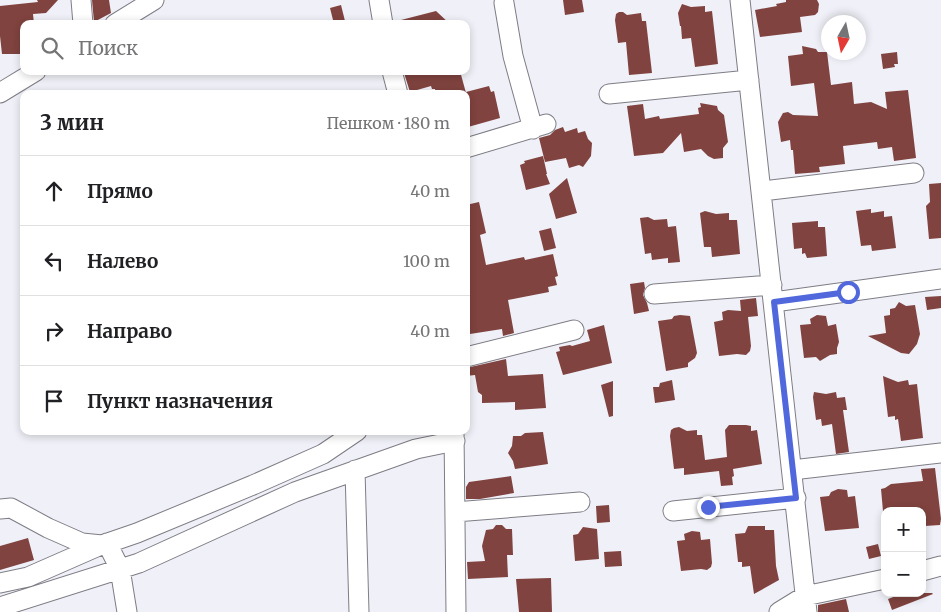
<!DOCTYPE html>
<html lang="ru">
<meta charset="utf-8">
<style>
:root{--surface:#fff;--page:#f2f2f2;--text:#202124;--muted:#757577;--line:#e0e0e0}
body{margin:0;font-family:Merriweather,serif;background:var(--page);color:var(--text)}
.controls{position:absolute;right:15px;bottom:15px;display:grid;overflow:hidden;border-radius:10px;box-shadow:0 2px 8px #0003}
.controls button{width:45px;height:45px;display:grid;place-items:center;padding:0;border:0;border-bottom:1px solid var(--line);background:var(--surface);color:var(--text);font:25px sans-serif}
.compass{position:absolute;left:821px;top:15px;width:45px;height:45px;border-radius:50%;background:var(--surface);box-shadow:0 2px 8px #0003;rotate:189deg}
.stop{position:absolute;width:15px;height:15px;margin:-11px;border:4px solid #5168dd;border-radius:50%;background:#fff}
.stop.end{background:#5168dd;border-color:#fff;box-shadow:0 1px 5px #0008}
.list{margin:0;padding:0;list-style:none}
h2{display:flex;justify-content:space-between;align-items:center;height:65px;margin:0;padding:0 20px;font-size:21px}
h2 small{font-size:16px;font-weight:400;color:var(--muted)}
.list li{display:grid;grid-template-columns:32px 1fr auto;gap:15px;align-items:center;box-sizing:border-box;height:70px;padding:0 20px;border-top:1px solid var(--line)}
.list b{display:block;font-size:19px;white-space:nowrap}
.list em{font-size:16px;font-style:normal;color:var(--muted)}
.icon{flex:none;width:28px;height:28px;fill:none;stroke:currentColor;stroke-width:2;stroke-linecap:round;stroke-linejoin:round}
.map{position:relative;flex:none;width:941px;height:612px;overflow:hidden}
.search{position:absolute;background:var(--surface);box-shadow:0 2px 8px #0003;left:20px;top:20px;width:450px;height:55px;display:flex;align-items:center;gap:12px;box-sizing:border-box;padding:0 18px;border-radius:10px;color:var(--muted);font-size:19px}
.panel{position:absolute;background:var(--surface);box-shadow:0 2px 8px #0003;left:20px;top:90px;width:450px;height:345px;border-radius:10px}
.map>svg:first-child{display:block}
.building{fill:#80433f}
.lines{fill:none;stroke-linecap:round;stroke-linejoin:round}
.minor-casing{stroke:#7e7d85;stroke-width:21}
.minor{stroke:#fff;stroke-width:19}
.route{stroke:#5168dd;stroke-width:6}
</style>
<div class="map">
<svg width="941" height="612" viewBox="0 0 941 612">
<rect width="100%" height="100%" fill="#f0f0f8"/>
<path class="building" d="M37 0H58L46 13 33 14 34 24H24V54H2L0 36V6L38 2Z
M92 0H109L111 13 94 22Z
M563 0H582L584 12 565 15Z
M786 0H817L819 4 818 12 815 15 800 17 802 32 760 37 755 10 777 6 776 4 786 2Z
M682 4 691 7 705 6V12L712 11 718 64 695 67 691 38 682 39 681 26H680L678 13Z
M341 5 345 21 334 24 330 8Z
M436 11 450 24H402L401 20Z
M619 12H623L627 15 641 13 642 21H646L652 73 629 75 626 42 618 43 615 20 616 14Z
M802 46 816 49 818 52H827L831 85 852 82 854 104 871 102 887 109 885 92 908 90 916 158 894 161 892 147 878 149 877 142 843 146 845 164 819 167 820 172 795 174 793 150H791L790 140 781 142 778 122 783 113 788 112 793 115 818 116 814 83 791 86 788 56 803 54Z
M897 52 898 64H894L895 67 883 69 881 54Z
M411 71H460L466 93V92L489 86 491 92 494 91 500 118 468 127 466 121V94H436L435 89H432L431 86 410 92 404 73Z
M700 103 717 106 718 110 724 115 728 142 723 148V158L714 159 708 156 701 149 684 152 681 133 663 153 634 156 627 106 643 104 645 119 659 116 660 119 699 114 698 108 701 107Z
M563 127 565 132 577 128 578 133 585 131 588 139 592 143 591 156 583 167 579 165 569 168 566 158 545 162 539 138 550 135 555 130Z
M543 156 547 174H546L550 184 526 190 520 165 525 163 524 161Z
M567 178 577 213 556 219 549 194Z
M941 183V238L929 239 926 206 930 202 929 184Z
M479 202 486 233 480 235 486 265 524 257 525 260 553 254 558 276 555 277 557 285 548 287 549 292 508 300 514 333 503 336 502 329 470 334 468 323H466V303L470 302 466 277V205Z
M871 209V213L884 211V217L892 216 896 248 872 251 871 245 861 246 856 211Z
M705 211 716 214 729 213V220H737L740 254 712 257 711 247H704L700 213Z
M648 217 654 220 667 219 668 227 676 226 680 262 668 263V258L652 260 651 253 645 254 640 218Z
M818 221V227H825L827 256 807 258 805 253 802 254V248L794 249 792 223Z
M551 228 556 248 544 251 539 231Z
M644 282 645 288 643 295 647 303 649 311 634 314 630 284Z
M941 296V308L927 310 925 297Z
M756 298 758 316 748 317 751 346 750 351 746 355 737 354 719 356 714 322 723 320 722 312 728 310 741 311 740 300Z
M899 302 906 306 915 305 920 334 917 344 909 354 901 353 868 336 886 333 884 316 890 315V309L895 308Z
M680 315 690 316 697 353 695 358 688 363V367L666 371 658 321 672 319 674 316Z
M817 315 826 316 828 326 836 324 839 342 837 348V354L830 355 820 361 816 357 804 358 800 325 811 324 810 319Z
M604 325 612 363 563 375 556 352 560 351 559 347 570 345 572 346 590 341 587 330Z
M506 359 508 376 543 374 546 408 515 410V402L482 403V395L478 392 475 375 466 376V368Z
M883 376 898 382 908 380 909 385 917 384 923 438 901 441 898 419 895 420V416L888 417Z
M672 380 675 400 655 403 653 387H659L660 383Z
M613 381V416L609 417 601 385Z
M814 392 826 394 836 392 837 398 845 397 847 410H843L849 452 836 454 832 424 822 426 821 419 816 420 813 397Z
M729 425H746L751 426V431L757 430 762 464 733 469 734 476 732 477 733 485 721 486 719 471 684 475V468L674 469 670 436 671 430 674 428 679 427 687 431 697 430V435H702L705 460 727 457 725 430Z
M543 432 548 464 515 469 513 461 508 453 512 446 513 436H521L525 433Z
M935 468 941 519 940 525 925 526 923 511H883L881 489 885 488 891 484 923 481 921 469Z
M511 476 514 493 480 499H466V487L469 482Z
M838 489 847 490 848 497 855 496 859 528 825 531 820 497 829 496 831 492Z
M609 505 610 522 597 523 596 506Z
M496 525H502L506 529H512L513 555H507L508 577 468 579 467 562 485 561 482 546 486 530 493 529Z
M748 526H765V530H774L776 566 779 580 754 594 750 566 742 567V562H738L735 534 745 533Z
M583 527 597 529 599 559 575 561 573 535 578 534Z
M692 531 700 532 701 540 710 539 712 563 711 567 707 570 701 569 681 571 677 541 685 540 684 534Z
M28 538 34 560 0 570V546Z
M878 544 881 556 869 559 866 547Z
M621 551 622 566 605 567 604 552Z
M551 578 552 612H519L516 579Z
M904 593H932L933 594 892 610 888 599Z
M846 599 849 612H818V605Z"/>
<g class="lines">
<defs>
<path id="minor" d="M81 0 83 24
M379 0 383 24
M740 0 807 612
M504 3 513 56 533 129
M115 24 154 0
M392 71 398 94
M0 93 36 71
M609 94 749 80
M466 148 546 124
M762 191 914 173
M654 294 772 285
M774 302 941 279
M466 357 574 330
M454 431 456 612
M355 470 359 612
M792 470 941 453
M0 509 11 508 48 528 82 543 102 545 137 533 253 485 323 454 357 431
M673 511 796 498
M455 512 580 502
M107 543 120 569 127 612
M922 571 941 566
M0 583 28 577 101 545
M0 607 139 563 295 492 416 449 455 441
M779 612 805 596 885 579"/>
</defs>
<use href="#minor" class="minor-casing"/>
<use href="#minor" class="minor"/>
</g>
<g class="lines">
<path class="route" d="M708 507 796 498 774 302 848 292"/>
</g>
</svg>
<div class="controls">
<button>+</button>
<button>−</button>
</div>
<svg class="compass" viewBox="-18 -18 36 36"><path d="M0-13l5 13h-10z" fill="#e53935"/><path d="M0 13l5-13h-10z" fill="#757577"/></svg>
<div class="stop" style="left:848px;top:292px"></div>
<div class="stop end" style="left:708px;top:507px"></div>
<div class="search"><svg class="icon" aria-label="search" viewBox="0 0 24 24"><circle cx="10" cy="10" r="6"/><path d="M15 15l6 6"/></svg>Поиск</div>
<section class="panel">
<h2>3 мин<small>Пешком · 180 m</small></h2>
<ul class="list">
<li><svg class="icon" aria-label="ahead" viewBox="0 0 24 24"><path d="M12 20V5M6 11l6-6 6 6"/></svg><div><b>Прямо</b></div><em>40 m</em></li>
<li><svg class="icon" aria-label="left" viewBox="0 0 24 24"><path d="M17 20v-9H6M10 6l-5 5 5 5"/></svg><div><b>Налево</b></div><em>100 m</em></li>
<li><svg class="icon" aria-label="right" viewBox="0 0 24 24"><path d="M7 20v-9h11M14 6l5 5-5 5"/></svg><div><b>Направо</b></div><em>40 m</em></li>
<li><svg class="icon" aria-label="arrive" viewBox="0 0 24 24"><path d="M6 21V4h12l-3 4 3 4H6"/></svg><div><b>Пункт назначения</b></div></li>
</ul>
</section>
</div>
